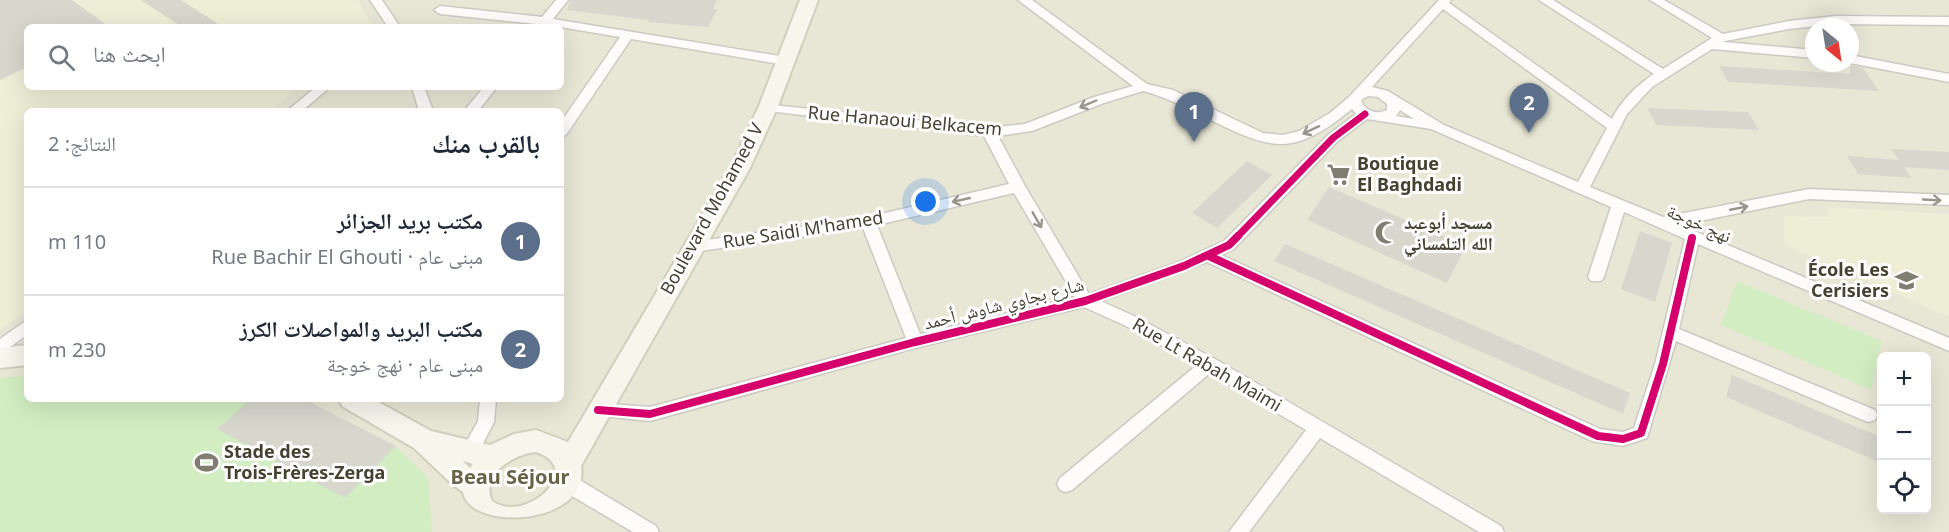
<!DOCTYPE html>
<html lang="ar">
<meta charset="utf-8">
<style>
:root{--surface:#fff;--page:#f6f6f7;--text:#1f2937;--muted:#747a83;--line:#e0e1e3;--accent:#807e71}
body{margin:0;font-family:"Noto Sans","Noto Naskh Arabic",sans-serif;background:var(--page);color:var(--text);direction:rtl}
.controls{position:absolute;right:18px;bottom:18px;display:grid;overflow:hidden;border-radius:9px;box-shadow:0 6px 24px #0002}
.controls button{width:54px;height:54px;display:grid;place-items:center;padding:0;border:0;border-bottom:2px solid var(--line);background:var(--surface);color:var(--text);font:30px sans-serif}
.compass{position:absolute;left:1805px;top:18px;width:54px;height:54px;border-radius:50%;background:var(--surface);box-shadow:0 6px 24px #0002;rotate:150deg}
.you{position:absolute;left:926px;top:202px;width:21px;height:21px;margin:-15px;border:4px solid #fff;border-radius:50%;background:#1a73e8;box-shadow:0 0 0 9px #1a73e833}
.badge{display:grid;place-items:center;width:39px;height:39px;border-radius:50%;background:var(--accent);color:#fff;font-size:20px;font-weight:700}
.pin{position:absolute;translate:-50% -50px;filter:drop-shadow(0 2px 3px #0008)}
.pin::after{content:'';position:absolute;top:32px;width:21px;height:18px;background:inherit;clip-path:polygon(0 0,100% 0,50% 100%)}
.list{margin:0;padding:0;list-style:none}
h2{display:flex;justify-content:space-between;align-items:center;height:78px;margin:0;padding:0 24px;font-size:26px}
h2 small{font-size:20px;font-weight:400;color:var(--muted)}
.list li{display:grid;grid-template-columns:39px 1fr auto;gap:18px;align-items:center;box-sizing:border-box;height:108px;padding:0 24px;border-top:2px solid var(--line)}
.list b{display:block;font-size:22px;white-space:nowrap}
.list p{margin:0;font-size:20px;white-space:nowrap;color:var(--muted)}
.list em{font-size:20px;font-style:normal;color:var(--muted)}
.icon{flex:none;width:33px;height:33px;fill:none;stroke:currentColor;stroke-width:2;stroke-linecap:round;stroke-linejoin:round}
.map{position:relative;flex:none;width:1949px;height:532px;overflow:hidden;direction:ltr}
.search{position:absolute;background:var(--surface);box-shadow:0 6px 24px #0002;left:24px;top:24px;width:540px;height:66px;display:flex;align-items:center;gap:15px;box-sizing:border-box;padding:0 21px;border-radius:9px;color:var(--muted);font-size:22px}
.panel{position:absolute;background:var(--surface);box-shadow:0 6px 24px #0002;left:24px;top:108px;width:540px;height:294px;border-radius:9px;direction:rtl}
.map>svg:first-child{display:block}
.residential{fill:#e8e7d6;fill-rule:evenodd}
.education{fill:#eeedd6}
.green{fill:#d2edc2}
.building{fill:#d8d7ce}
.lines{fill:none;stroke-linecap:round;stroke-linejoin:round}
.street-casing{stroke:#cbcac2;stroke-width:3}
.secondary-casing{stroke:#d0cfbe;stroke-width:4}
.street{fill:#fdfcfb;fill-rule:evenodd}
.secondary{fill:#f6f6ed;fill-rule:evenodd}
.cycleway-far1-casing{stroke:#fff;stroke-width:10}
.cycleway-casing{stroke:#fff;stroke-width:12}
.cycleway-far1{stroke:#d6006c;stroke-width:7}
.cycleway{stroke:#d6006c;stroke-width:8}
.oneway{stroke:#98968c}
.labels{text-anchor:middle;stroke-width:6;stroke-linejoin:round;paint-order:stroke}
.street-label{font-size:18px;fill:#454232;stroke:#fff}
.poi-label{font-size:18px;font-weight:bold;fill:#454232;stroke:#fff;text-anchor:start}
.neighbourhood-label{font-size:20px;font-weight:bold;fill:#696448;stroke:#fff}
</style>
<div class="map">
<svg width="1949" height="532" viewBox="0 0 1949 532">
<rect width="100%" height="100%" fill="#efeee6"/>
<path class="residential" d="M0 0H1949V532H0ZM27 27H561V87H27ZM1814 27H1850V63H1814ZM27 111H561V399H27ZM1882 356H1926V510H1882Z"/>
<path class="education" d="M0 0H358L373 26 27 27V87H299L270 111H27V310L0 330Z
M1826 207 1949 214V317L1783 244 1784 216 1830 217Z"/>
<path class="green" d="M1737 281 1882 341 1871 390 1721 325Z
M27 376V399H304L395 446 428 477 432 532H0V378Z"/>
<path class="building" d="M0 0H72L109 27H27V67L0 80Z
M141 0H181L223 27H182Z
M570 0H717L713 9 717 10 708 27 648 22 649 20 567 10Z
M1850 65 1863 68 1879 91 1728 82 1719 66 1850 74Z
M1647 108 1748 112 1759 130 1656 125Z
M1891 149 1949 152V170L1904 167 1911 178 1858 174 1847 156 1899 160Z
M1247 161 1272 175 1217 228 1192 213Z
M1329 187 1466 246 1447 283 1307 220Z
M1640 231 1672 243 1655 302 1621 289Z
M1285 244 1630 393 1623 414 1274 261Z
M1732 375 1881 437V463L1726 397Z
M251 399H304L396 446 345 498 217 429Z"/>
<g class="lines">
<defs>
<path id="street" d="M370 0H382L400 27H388Z
M556 0H568L553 19 786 57 792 61 786 65 631 39 566 135 561 136V122L620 37 548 25 534 27 536 24 440 14 434 10 440 6 542 17Z
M1018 0H1032L1147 84 1173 90 1263 133 1283 135 1299 131 1330 113 1349 97 1439 0H1451L1449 3 1612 119C1621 101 1637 85 1654 74L1539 0H1553L1663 69 1712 38 1650 0H1664L1723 34 1789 21 1835 16 1949 17V25L1835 24 1789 29 1725 41 1723 42 1814 50V58L1712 49 1652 87 1627 114 1590 187 1663 217 1809 189 1949 195V205L1809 199 1680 225 1949 338V351L1698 244 1679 329 1875 410 1877 415 1875 420 1869 422 1863 420 1676 341 1647 438 1623 446 1592 441 1207 262 1101 301 1136 317 1215 359 1501 526 1504 532H1479L1320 438 1249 532H1229L1306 430 1210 373 1072 490 1066 492 1060 490 1057 484 1060 478 1197 365 1124 325 1084 307 915 348 650 421 592 415 590 410 592 405 598 403 650 407 906 338 863 228 693 252 688 251 686 247 688 243 693 242 868 217 1009 184 984 136 768 111 761 107 763 104 989 128 1025 124 1094 97 1133 86ZM1443 9 1607 128 1578 182 1444 125 1388 91 1372 87ZM1143 91C1186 101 1243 145 1282 144 1307 144 1334 124 1352 109L1356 114 1328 135 1224 241 1179 262 1089 294 1025 186 998 136 1032 131 1104 103ZM1368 96 1378 97 1387 104V110C1376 115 1365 111 1361 100ZM1400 110 1414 119 1396 116ZM1367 119 1431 129 1611 207 1588 277 1591 281H1601L1604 277 1624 212 1685 239 1655 364 1634 428 1623 432 1600 429 1221 255 1234 249 1338 141ZM1014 193 1075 297 920 334 877 225Z
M1850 55 1949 74V82L1850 63Z
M316 87H330L302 111H287Z
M412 87H424L433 111H419Z
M484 87H497L478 111H464Z
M27 320V335L0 354V339Z
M480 399H496L494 422 476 457 470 460 464 457 461 452 478 421Z
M568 473 656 526 659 532H633L572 496 559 481 562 475Z"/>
<path id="secondary" d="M800 0H818L778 106 750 168 581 466C591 526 469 532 463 492L453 485 414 448 342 406 339 399H373L431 431 490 445 514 434 536 430 568 442 730 168 759 106ZM536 452C587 469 525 525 492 501 480 474 514 454 536 452ZM463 461 473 464 470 468Z
M27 345V365L0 368V348Z"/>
</defs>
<use href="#street" class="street-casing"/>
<use href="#secondary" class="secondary-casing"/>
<use href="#street" class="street"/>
<use href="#secondary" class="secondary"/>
<defs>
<path id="cycleway-far1" d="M1236 238 1333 138 1365 114"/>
<path id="cycleway" d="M1209 256 1598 436 1623 439 1641 433 1663 364 1692 238
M598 410 650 414 915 342 1085 301 1184 266 1229 245 1238 236"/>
</defs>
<use href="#cycleway-far1" class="cycleway-far1-casing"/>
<use href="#cycleway" class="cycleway-casing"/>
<use href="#cycleway-far1" class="cycleway-far1"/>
<use href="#cycleway" class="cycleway"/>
</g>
<defs><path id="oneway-shaft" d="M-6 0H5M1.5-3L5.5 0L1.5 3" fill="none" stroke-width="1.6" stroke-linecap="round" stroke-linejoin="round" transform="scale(1.5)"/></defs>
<g class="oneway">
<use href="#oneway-shaft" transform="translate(1088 104) rotate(157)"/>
<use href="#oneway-shaft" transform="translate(1311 130) rotate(155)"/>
<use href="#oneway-shaft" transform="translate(961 200) rotate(167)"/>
<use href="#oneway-shaft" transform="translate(1932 200) rotate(3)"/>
<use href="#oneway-shaft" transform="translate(1739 208) rotate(-11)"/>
<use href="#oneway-shaft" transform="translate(1037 220) rotate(60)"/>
</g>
<defs>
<symbol id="supermarket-bare" viewBox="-9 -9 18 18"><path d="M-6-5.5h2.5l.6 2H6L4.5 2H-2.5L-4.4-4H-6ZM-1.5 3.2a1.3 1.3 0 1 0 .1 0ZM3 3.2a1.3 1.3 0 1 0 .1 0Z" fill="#807e71" stroke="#fff" stroke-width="2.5" paint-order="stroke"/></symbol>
<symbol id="mosque-bare" viewBox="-9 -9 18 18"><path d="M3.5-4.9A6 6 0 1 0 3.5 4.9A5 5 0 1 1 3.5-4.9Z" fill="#807e71" stroke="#fff" stroke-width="2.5" paint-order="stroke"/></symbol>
<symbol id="school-bare" viewBox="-9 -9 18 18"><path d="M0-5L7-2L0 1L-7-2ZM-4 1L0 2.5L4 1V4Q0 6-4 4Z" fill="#807e71" stroke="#fff" stroke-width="2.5" paint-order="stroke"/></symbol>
<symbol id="stadium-bare" viewBox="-9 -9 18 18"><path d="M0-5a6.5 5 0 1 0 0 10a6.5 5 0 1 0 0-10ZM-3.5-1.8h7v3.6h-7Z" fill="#807e71" stroke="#fff" stroke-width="2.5" paint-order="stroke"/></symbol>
</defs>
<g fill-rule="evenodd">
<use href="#supermarket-bare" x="1322" y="158" width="33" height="33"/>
<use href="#mosque-bare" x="1370" y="216" width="33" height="33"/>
<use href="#school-bare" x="1890" y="264" width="33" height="33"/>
<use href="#stadium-bare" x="190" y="446" width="33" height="33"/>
</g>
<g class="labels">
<g class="street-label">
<text transform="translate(905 121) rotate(5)" y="6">Rue Hanaoui Belkacem</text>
<text transform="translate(712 209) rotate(-61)" y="6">Boulevard Mohamed V</text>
<text transform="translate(1699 224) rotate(24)" y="6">نهج خوجة</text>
<text transform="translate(803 230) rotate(-9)" y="6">Rue Saidi M'hamed</text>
<text transform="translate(1004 304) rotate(-14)" y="6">شارع بجاوي شاوش أحمد</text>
<text transform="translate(1207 365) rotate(30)" y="6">Rue Lt Rabah Maimi</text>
</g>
<g class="poi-label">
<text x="1357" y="170">Boutique<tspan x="1357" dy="21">El Baghdadi</tspan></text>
<text x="1404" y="229">مسجد أبوعبد<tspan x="1404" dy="21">الله التلمساني</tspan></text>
<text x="1889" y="276" text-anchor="end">École Les<tspan x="1889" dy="21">Cerisiers</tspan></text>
<text x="224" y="458">Stade des<tspan x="224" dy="21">Trois-Frères-Zerga</tspan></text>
</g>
<g class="neighbourhood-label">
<text x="510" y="484">Beau Séjour</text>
</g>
</g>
</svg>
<div class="controls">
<button>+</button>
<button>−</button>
<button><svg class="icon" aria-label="locate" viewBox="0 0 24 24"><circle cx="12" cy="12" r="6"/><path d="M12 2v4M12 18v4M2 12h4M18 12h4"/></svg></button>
</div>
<svg class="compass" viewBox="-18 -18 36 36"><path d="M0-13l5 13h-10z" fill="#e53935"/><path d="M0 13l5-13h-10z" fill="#747a83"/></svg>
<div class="you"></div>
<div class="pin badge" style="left:1194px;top:142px;background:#5c6f8a">1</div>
<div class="pin badge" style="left:1529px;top:133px;background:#5c6f8a">2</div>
<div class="search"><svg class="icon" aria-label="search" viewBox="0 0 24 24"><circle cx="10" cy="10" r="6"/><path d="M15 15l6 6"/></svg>ابحث هنا</div>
<section class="panel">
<h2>بالقرب منك<small>النتائج: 2</small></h2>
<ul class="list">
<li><span class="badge" style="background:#5c6f8a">1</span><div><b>مكتب بريد الجزائر</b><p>مبنى عام · Rue Bachir El Ghouti</p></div><em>110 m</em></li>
<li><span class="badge" style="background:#5c6f8a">2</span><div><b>مكتب البريد والمواصلات الكرز</b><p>مبنى عام · نهج خوجة</p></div><em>230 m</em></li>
</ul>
</section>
</div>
